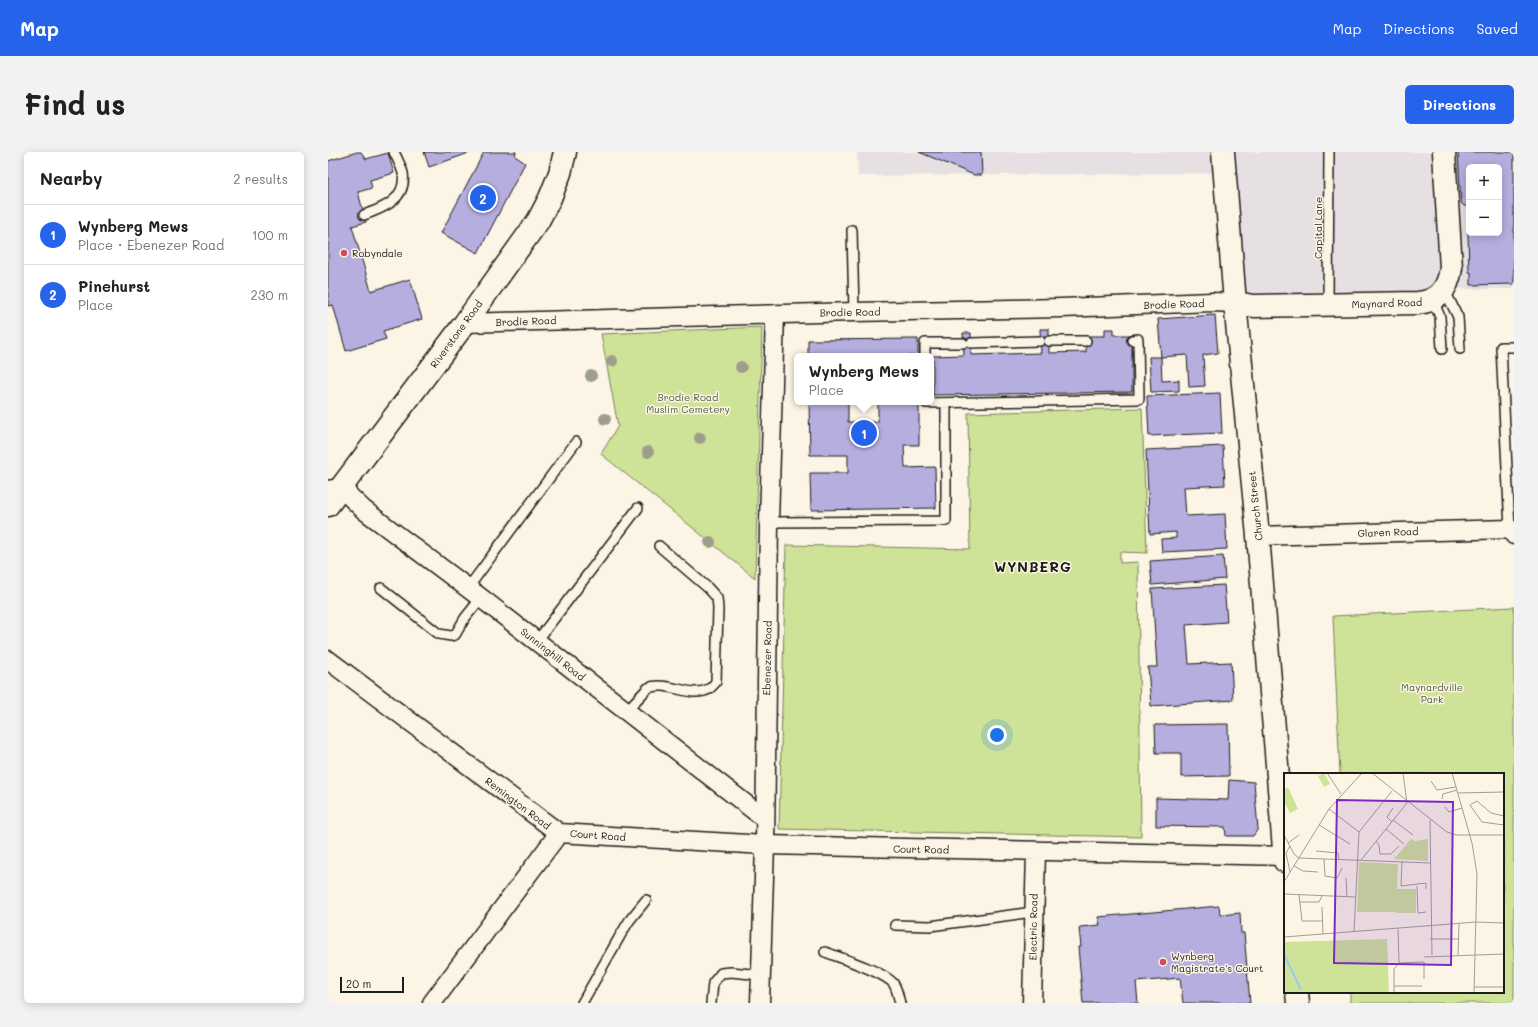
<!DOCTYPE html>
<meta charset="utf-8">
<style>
:root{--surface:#fff;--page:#f2f2f2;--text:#202124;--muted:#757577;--line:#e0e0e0;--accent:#2563eb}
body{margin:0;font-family:Mali,sans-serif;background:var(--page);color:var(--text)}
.controls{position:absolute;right:12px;top:12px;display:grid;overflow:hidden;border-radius:6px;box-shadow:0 2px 10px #0003}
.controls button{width:36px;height:36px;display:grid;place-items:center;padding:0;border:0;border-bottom:1px solid var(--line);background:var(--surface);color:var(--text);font:20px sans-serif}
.scale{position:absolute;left:12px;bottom:10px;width:64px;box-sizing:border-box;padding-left:4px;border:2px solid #1c1c1c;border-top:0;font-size:11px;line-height:14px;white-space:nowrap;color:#1c1c1c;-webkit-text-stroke:3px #fcf5e5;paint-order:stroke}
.you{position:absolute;left:669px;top:583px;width:14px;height:14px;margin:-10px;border:3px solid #fff;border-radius:50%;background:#1a73e8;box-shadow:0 0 0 6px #1a73e833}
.badge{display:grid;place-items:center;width:26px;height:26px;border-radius:50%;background:var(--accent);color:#fff;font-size:13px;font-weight:700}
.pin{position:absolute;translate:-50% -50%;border:2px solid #fff;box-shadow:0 1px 4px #0006}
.popup{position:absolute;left:466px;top:201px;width:140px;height:52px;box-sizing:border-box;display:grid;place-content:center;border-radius:6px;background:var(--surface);filter:drop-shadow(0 1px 3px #0005);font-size:13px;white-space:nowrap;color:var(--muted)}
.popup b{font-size:15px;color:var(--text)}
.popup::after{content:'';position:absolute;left:50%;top:100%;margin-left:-8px;border:8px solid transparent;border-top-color:var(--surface)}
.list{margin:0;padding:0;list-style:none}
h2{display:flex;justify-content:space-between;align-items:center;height:52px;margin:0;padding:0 16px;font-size:17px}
h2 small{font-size:13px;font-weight:400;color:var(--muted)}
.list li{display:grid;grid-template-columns:26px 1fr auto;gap:12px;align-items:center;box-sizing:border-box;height:60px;padding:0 16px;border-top:1px solid var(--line)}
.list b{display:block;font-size:15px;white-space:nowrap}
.list p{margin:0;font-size:13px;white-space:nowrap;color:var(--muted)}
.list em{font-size:13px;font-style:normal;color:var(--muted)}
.map{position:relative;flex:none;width:1186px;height:851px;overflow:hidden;border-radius:6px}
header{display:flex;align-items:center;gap:24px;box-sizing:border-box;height:56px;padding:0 20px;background:var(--accent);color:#fff}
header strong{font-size:19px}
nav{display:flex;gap:22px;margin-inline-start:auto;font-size:14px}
.intro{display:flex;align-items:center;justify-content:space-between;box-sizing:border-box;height:96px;padding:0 24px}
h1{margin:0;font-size:28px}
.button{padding:10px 18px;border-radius:6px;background:var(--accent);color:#fff;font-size:14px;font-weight:700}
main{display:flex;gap:24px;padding:0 24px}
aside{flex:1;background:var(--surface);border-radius:6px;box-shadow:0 2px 10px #0003}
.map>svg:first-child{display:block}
.built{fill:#e7e0e3;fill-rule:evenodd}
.green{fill:#cfe398;stroke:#76805a}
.building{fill:#b5aedf;stroke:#1c1c1c}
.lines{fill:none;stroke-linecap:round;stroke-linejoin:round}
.lane-casing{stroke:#1c1c1c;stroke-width:12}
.street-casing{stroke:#1c1c1c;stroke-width:21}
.secondary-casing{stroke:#1c1c1c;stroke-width:25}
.lane{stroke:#fcf5e5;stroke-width:9}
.street{stroke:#fcf5e5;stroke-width:18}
.secondary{stroke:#fcf5e5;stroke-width:22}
.tree{fill:#9e9f8b}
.poi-dot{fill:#d1495b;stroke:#fcf5e5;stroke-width:1.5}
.labels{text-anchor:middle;stroke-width:3;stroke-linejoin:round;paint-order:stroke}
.street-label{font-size:10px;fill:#1c1c1c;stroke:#fcf5e5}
.poi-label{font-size:10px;fill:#1c1c1c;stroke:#fcf5e5;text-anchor:start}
.park-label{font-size:10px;fill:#525841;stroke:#fcf5e5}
.district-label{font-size:14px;font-weight:bold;letter-spacing:1px;fill:#1c1c1c;stroke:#fcf5e5}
.inset-river{fill:none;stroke:#95ccf3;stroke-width:2}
.inset-road{fill:none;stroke:#a29e95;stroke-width:1}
.view{fill:#7b2cbf;fill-opacity:0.15;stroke:#7b2cbf;stroke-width:2}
.inset-edge{fill:none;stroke:#1c1c1c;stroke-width:2}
</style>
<header>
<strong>Map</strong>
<nav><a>Map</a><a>Directions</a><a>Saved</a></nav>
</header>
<div class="intro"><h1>Find us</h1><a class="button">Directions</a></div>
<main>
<aside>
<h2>Nearby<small>2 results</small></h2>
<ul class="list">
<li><span class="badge">1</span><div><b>Wynberg Mews</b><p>Place · Ebenezer Road</p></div><em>100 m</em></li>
<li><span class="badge">2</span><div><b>Pinehurst</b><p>Place</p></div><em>230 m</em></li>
</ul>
</aside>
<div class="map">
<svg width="1186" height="851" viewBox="0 0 1186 851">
<rect width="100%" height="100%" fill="#fcf5e5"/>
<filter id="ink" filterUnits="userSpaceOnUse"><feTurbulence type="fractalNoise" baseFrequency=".025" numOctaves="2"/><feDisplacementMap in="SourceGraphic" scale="8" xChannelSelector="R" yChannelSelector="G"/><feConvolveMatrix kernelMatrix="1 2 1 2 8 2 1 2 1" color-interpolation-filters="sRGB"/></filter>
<g filter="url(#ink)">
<path class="built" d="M529 0H1186V137H1117L1112 143 907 151 897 21 530 24ZM1141 15H1171V81H1141Z"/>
<path class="green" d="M434 175 427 426 273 302 290 274 273 182Z
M814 256 819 401 792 400V411L810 410 813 685 451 677 458 393 642 397 640 261Z
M1186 455V851H1022V840H1175V622H1012L1005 464Z"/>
<path class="building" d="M29 0H33L38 7 60 1 66 21 42 28 44 36 30 40 38 70 24 74 43 139 82 127 94 167 55 179 58 187 18 199 5 153 0 154V9Z
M96 0H144L101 15Z
M156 0H188L187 4 197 11 150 101 113 81Z
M591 0H653L654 23H646Z
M1130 0H1186V132L1143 133V120H1141L1140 80 1171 81V15H1141V54H1136L1133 51Z
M887 163 890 201 875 203 877 234 861 235 859 203 833 205 830 167Z
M712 177H721V201L758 200V184H777V177H786V183H804V240L605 243V204L636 203 635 181H643V203L713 201Z
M590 187V204H480V188Z
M821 205H833L834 229 851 228V239L823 240Z
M892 241 894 281 821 284 819 244Z
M481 250H520V270H550V250H591V293H576L577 316 607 315 608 356 483 358 482 321H520V303H482Z
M895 294 897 333 856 335 858 364 897 362 899 397 834 400 833 387 848 386V380L822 382 818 298Z
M895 404 897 427 824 433 822 409Z
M896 433 899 470 858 473 861 512 903 510 905 548 823 554 820 515H829L824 437Z
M900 572 901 624 853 625V601H828L827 573Z
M901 628 926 630 930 677 925 684H898L897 675 828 674V646L900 648Z
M891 754 892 763 912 761 913 781H916L922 851H855L852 826 808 830 810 851H755L750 795H753L751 776 752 775 772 773 770 765Z"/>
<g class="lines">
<defs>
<path id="lane" d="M36 63C56 56 79 47 75 21 73 14 69 6 66 0
M524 78 526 160
M1116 137 1130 165 1132 197
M1105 148 1112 165 1114 197
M1000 152 1001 0
M721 189H758
M643 191 712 189
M597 204V191H635
M598 250V251L811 247 810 187 804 188
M441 370 618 369V251
M1182 377 1173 195H1186
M53 436 111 482 123 484 127 483 137 466 153 446
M140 436 248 290
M209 489 310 356
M298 559 320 536C339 528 363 547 381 537 384 535 386 532 388 530L390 456 389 446 380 436 331 394
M567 773 602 774 705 760
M497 800C513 806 554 819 565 831 569 836 570 844 572 851
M254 851 292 784 301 769 318 748
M383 851 385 831 393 821 403 820 433 823"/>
<path id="street" d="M137 171 526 160 734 156 884 150 907 151
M0 338 13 336 36 358 153 446 437 667
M930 384 1182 377 1186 383
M0 508 231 681
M231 681 437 693 957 704
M104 851 231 681
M432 851 437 693 441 370 447 162
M704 851 708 700"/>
<path id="secondary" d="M895 0 907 151 930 384 957 709
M907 151 926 154 1090 151C1111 149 1120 137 1123 116L1116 0
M0 353 137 171 210 69 222 46 232 21 237 0
M969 840 970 851"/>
</defs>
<use href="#lane" class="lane-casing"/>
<use href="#street" class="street-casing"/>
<use href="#secondary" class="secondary-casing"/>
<use href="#lane" class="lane"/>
<use href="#street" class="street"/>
<use href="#secondary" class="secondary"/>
</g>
<g class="tree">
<circle cx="284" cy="209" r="6"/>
<circle cx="413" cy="215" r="6"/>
<circle cx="263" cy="224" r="6"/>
<circle cx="277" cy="267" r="6"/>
<circle cx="372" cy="286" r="6"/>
<circle cx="320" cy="300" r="6"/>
<circle cx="382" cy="390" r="6"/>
</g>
</g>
<g class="poi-dot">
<circle cx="16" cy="101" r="4"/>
<circle cx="835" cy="810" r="4"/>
</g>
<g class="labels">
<g class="street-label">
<text transform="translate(990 76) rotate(-90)" y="4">Capital Lane</text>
<text transform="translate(1059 151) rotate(-2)" y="4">Maynard Road</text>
<text transform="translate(846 152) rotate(-2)" y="4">Brodie Road</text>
<text transform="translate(522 160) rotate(-1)" y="4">Brodie Road</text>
<text transform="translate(198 169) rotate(-2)" y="4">Brodie Road</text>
<text transform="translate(128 182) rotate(-54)" y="4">Riverstone Road</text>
<text transform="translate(927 354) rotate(-96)" y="4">Church Street</text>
<text transform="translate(1060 380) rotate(-2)" y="4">Glaren Road</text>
<text transform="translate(225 502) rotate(38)" y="4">Sunninghill Road</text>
<text transform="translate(439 506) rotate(-89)" y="4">Ebenezer Road</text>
<text transform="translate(190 651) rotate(37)" y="4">Remington Road</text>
<text transform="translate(270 683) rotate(4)" y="4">Court Road</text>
<text transform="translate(593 697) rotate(1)" y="4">Court Road</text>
<text transform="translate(705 775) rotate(-89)" y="4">Electric Road</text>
</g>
<g class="poi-label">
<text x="24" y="105">Robyndale</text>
<text x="843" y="808">Wynberg<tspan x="843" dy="12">Magistrate's Court</tspan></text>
</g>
<g class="park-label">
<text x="360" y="249">Brodie Road<tspan x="360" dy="12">Muslim Cemetery</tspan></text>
<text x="1104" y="539">Maynardville<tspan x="1104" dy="12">Park</tspan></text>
</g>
<g class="district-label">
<text x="705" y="420">WYNBERG</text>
</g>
</g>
<g transform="translate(956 621)">
<rect width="220" height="220" fill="#fcf5e5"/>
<path d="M40 0 46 11 40 14 34 3ZM4 14 14 36 6 40 0 29V16ZM127 66 131 68 144 66V88L110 86ZM75 89 114 91 113 116H132V140H112V137L111 139H73ZM103 166 105 220H0V169Z" fill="#cfe398"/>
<path class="inset-river" d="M0 181 17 217"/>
<path class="inset-road" d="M43 0 57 21M88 0 163 59 172 62H220M168 0 188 70 193 101 190 220M147 8 153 17 172 14M174 20 220 19M158 26 159 21 173 17M161 34 165 39 178 35M45 36 75 59M220 43 207 40 193 28 186 32 198 49 220 52M109 47 129 62M146 47 148 182M108 49 103 44 109 35M35 52 66 71M102 56 120 71M75 59 108 18M0 62 10 81 15 85 146 90M92 68 95 72 96 81H107L115 73M4 70 15 62M6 73 2 80 6 99M32 78 54 80 55 86M40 86 41 103 53 105 58 95M77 87 123 30 119 0M118 88 117 113 142 110V116M10 93 19 98 34 99M62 105 63 124M0 109 45 36 78 0M133 113 134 140 142 139M0 121 72 124M15 122 18 148H39M16 129H35L38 123M38 134 39 161M70 159 75 59M0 164 192 149 220 150M146 166H175M174 182 175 151M140 184 220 181M115 190 140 189V206M110 213H138M190 214H220M110 220V196L115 190 114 156"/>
<path class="view" d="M53 27 169 29 167 192 50 190Z"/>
<rect width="220" height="220" class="inset-edge"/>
</g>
</svg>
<div class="controls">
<button>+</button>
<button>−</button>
</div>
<div class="scale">20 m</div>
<div class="you"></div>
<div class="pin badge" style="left:536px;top:281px">1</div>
<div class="popup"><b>Wynberg Mews</b>Place</div>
<div class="pin badge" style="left:155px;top:46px">2</div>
</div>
</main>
